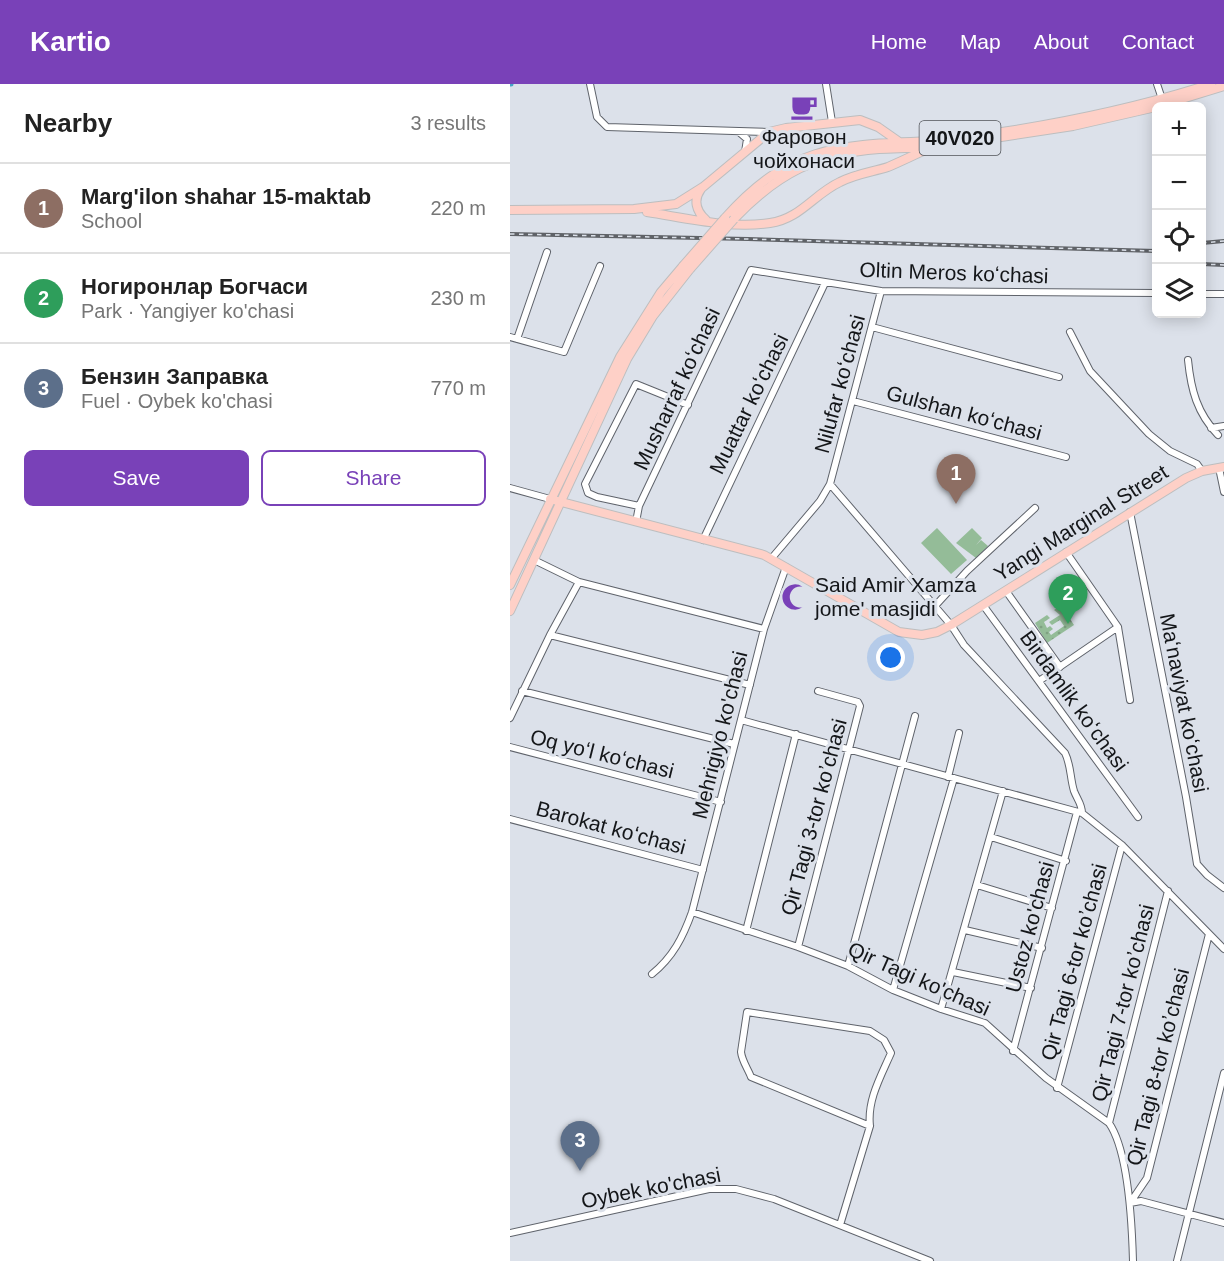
<!DOCTYPE html>
<meta charset="utf-8">
<style>
:root{--surface:#fff;--page:#f6f6f6;--text:#222;--muted:#767676;--line:#e0e0e0;--accent:#7941b8}
body{margin:0;font-family:Arial,sans-serif;background:var(--page);color:var(--text)}
.controls{position:absolute;right:18px;top:18px;display:grid;overflow:hidden;border-radius:9px;box-shadow:0 3px 15px #0003}
.controls button{width:54px;height:54px;display:grid;place-items:center;padding:0;border:0;border-bottom:2px solid var(--line);background:var(--surface);color:var(--text);font:30px sans-serif}
.you{position:absolute;left:381px;top:574px;width:21px;height:21px;margin:-15px;border:4px solid #fff;border-radius:50%;background:#1a73e8;box-shadow:0 0 0 9px #1a73e833}
.badge{display:grid;place-items:center;width:39px;height:39px;border-radius:50%;background:var(--accent);color:#fff;font-size:20px;font-weight:700}
.pin{position:absolute;translate:-50% -50px;filter:drop-shadow(0 2px 3px #0008)}
.pin::after{content:'';position:absolute;top:32px;width:21px;height:18px;background:inherit;clip-path:polygon(0 0,100% 0,50% 100%)}
.list{margin:0;padding:0;list-style:none}
h2{display:flex;justify-content:space-between;align-items:center;height:78px;margin:0;padding:0 24px;font-size:26px}
h2 small{font-size:20px;font-weight:400;color:var(--muted)}
.list li{display:grid;grid-template-columns:39px 1fr auto;gap:18px;align-items:center;box-sizing:border-box;height:90px;padding:0 24px;border-top:2px solid var(--line)}
.list b{display:block;font-size:22px;white-space:nowrap}
.list p{margin:0;font-size:20px;white-space:nowrap;color:var(--muted)}
.list em{font-size:20px;font-style:normal;color:var(--muted)}
.actions{display:flex;gap:12px;padding:18px 24px}
.actions a{flex:1;padding:14px 0;border:2px solid var(--accent);border-radius:9px;text-align:center;font-size:21px;color:var(--accent)}
.actions .main{background:var(--accent);color:#fff}
.icon{flex:none;width:33px;height:33px;fill:none;stroke:currentColor;stroke-width:2;stroke-linecap:round;stroke-linejoin:round}
.map{position:relative;flex:none;width:714px;height:1177px;overflow:hidden}
header{display:flex;align-items:center;gap:36px;box-sizing:border-box;height:84px;padding:0 30px;background:var(--accent);color:#fff}
header strong{font-size:28px}
nav{display:flex;gap:33px;margin-inline-start:auto;font-size:21px}
main{display:flex}
aside{flex:1;background:var(--surface)}
.map>svg:first-child{display:block}
.green{fill:#94bc98}
.garden{fill:url(#garden-dots)}
.lines{fill:none;stroke-linecap:round;stroke-linejoin:round}
.canal{stroke:#45a4c7;stroke-width:5}
.minor-casing{stroke:#5f636b;stroke-width:8}
.major-casing{stroke:#bdbebf;stroke-width:10}
.minor{stroke:#fff;stroke-width:6}
.major{stroke:#fed0c7;stroke-width:8}
.rail-casing{stroke:#5f6267;stroke-width:4}
.rail{stroke:#dce1ea;stroke-width:1.5;stroke-dasharray:4.5;stroke-linecap:butt}
.major-bridge-casing{stroke:#bdbebf;stroke-width:10;stroke-linecap:butt}
.major-bridge{stroke:#fed0c7;stroke-width:8}
.labels{text-anchor:middle;stroke-width:6;stroke-linejoin:round;paint-order:stroke}
.shield{fill:#dce1ea;stroke:#505358;stroke-width:1.5}
.shield-label{font-size:20px;font-weight:bold;fill:#141619}
.poi-label{font-size:21px;fill:#141619;stroke:#dce1ea}
.street-label{font-size:21px;fill:#141619;stroke:#dce1ea}
</style>
<header>
<strong>Kartio</strong>
<nav><a>Home</a><a>Map</a><a>About</a><a>Contact</a></nav>
</header>
<main>
<aside>
<h2>Nearby<small>3 results</small></h2>
<ul class="list">
<li><span class="badge" style="background:#8d6e63">1</span><div><b>Marg'ilon shahar 15-maktab</b><p>School</p></div><em>220 m</em></li>
<li><span class="badge" style="background:#2e9e5b">2</span><div><b>Ногиронлар Богчаси</b><p>Park · Yangiyer ko'chasi</p></div><em>230 m</em></li>
<li><span class="badge" style="background:#5c6f8a">3</span><div><b>Бензин Заправка</b><p>Fuel · Oybek ko'chasi</p></div><em>770 m</em></li>
</ul>
<div class="actions"><a class="main">Save</a><a>Share</a></div>
</aside>
<div class="map">
<svg width="714" height="1177" viewBox="0 0 714 1177">
<defs>
<pattern id="garden-dots" width="8" height="8" patternUnits="userSpaceOnUse" patternTransform="scale(1.5)"><rect width="8" height="8" fill="#94bc98"/><path d="M2 2h.1M6 6h.1" fill="none" stroke="#7fa182" stroke-width="1.8" stroke-linecap="round"/></pattern>
</defs>
<rect width="100%" height="100%" fill="#dce1ea"/>
<path class="green" d="M427 444 457 476 441 490 411 459Z
M462 444 472 454 466 461 471 456 478 462 466 474 446 459Z"/>
<path class="garden" d="M551 521 564 541 537 559 525 539 537 531 540 534 534 538 537 544 540 542 543 545 539 548 541 551 554 542 550 536 542 541 539 538 550 531 544 526Z"/>
<g class="lines">
<path class="canal" d="M0 0H1"/>
<defs>
<path id="minor" d="M80 0 87 33 97 43 258 48
M316 0 322 38
M647 0 652 15
M230 49 237 55 235 68
M692 210H714
M362 243 549 293
M560 248 580 287 639 350 660 367 687 380 692 387
M0 253 54 268 90 182
M7 255 37 168
M678 276C681 306 687 329 708 351
M343 317 556 373
M701 344 714 342
M709 384 714 408
M320 400 441 541 454 561 555 669C561 681 560 694 564 707 567 715 572 720 572 729
M0 404 40 415
M129 422 87 413 78 409 75 400 126 300 178 321
M620 428 676 713 687 780 697 791 714 804
M126 438 129 422 241 186 371 207 646 209
M193 456 315 199
M261 475 310 417 320 400 371 207
M24 476 69 498 254 545
M496 507 550 583
M473 521 628 733
M425 522 457 487 525 424
M608 543 620 616
M40 551 240 601
M529 597 608 543 556 468
M12 607 224 660
M0 634 40 551 69 498
M231 636 572 729 612 761 714 865
M0 663 211 718
M438 693 449 649
M0 735 193 786
M481 753 556 777
M467 801 542 824
M182 828 288 863 338 882 383 906 431 925 475 939 536 994 599 1039C619 1068 622 1141 623 1177
M455 846 532 864
M236 847 286 650
M288 863 350 622 348 618 308 607
M338 882 405 632
M443 888 521 904
M142 890C163 873 173 853 182 828L254 545 276 483
M383 906 444 694
M431 925 493 707
M503 967 567 728
M547 1004 612 761
M599 1039 658 807
M620 1119 637 1094 699 850
M620 1119 631 1117 714 1139
M330 1141 360 1042C357 1016 371 992 381 969L374 956 360 947 237 928 231 968C232 977 238 985 241 993L360 1042
M0 1149 199 1105H226L264 1115 420 1177
M667 1177 714 989"/>
<path id="major" d="M649 22 714 2
M459 58 563 42 646 23
M191 105C183 116 186 127 196 136
M0 126 124 125 166 120 193 103 259 48 276 44 350 36 368 43 388 57
M137 128C176 134 220 145 260 139 290 135 304 110 330 98 345 90 362 88 378 83 392 77 406 70 420 64
M215 134C282 59 331 61 425 57 447 57 470 52 492 48 563 37 633 22 701 0
M224 135C268 89 306 70 369 65 389 64 410 64 429 62
M40 415 254 471 389 548 412 551 427 548 441 541 676 394 692 387 714 383
M0 501 110 273 151 208 173 182
M0 527 117 275 143 232 180 185"/>
</defs>
<use href="#minor" class="minor-casing"/>
<use href="#major" class="major-casing"/>
<use href="#minor" class="minor"/>
<use href="#major" class="major"/>
<defs>
<path id="rail" d="M0 150 238 155 646 167
M692 159 714 157
M692 180 714 181"/>
</defs>
<use href="#rail" class="rail-casing"/>
<use href="#rail" class="rail"/>
<defs>
<path id="major-bridge" d="M173 182 215 134
M180 185 224 135"/>
</defs>
<use href="#major-bridge" class="major-bridge-casing"/>
<use href="#major-bridge" class="major-bridge"/>
</g>
<defs>
<symbol id="cafe-bare" viewBox="-9 -9 18 18"><path d="M-5.5-4.5H6V0H3Q3 3.5 0 3.5H-2.5Q-5.5 3.5-5.5 0ZM3-3.2v2h1.7v-2ZM-6 4.5H4V6H-6Z" fill="#7941b8" stroke="#dce1ea" stroke-width="2.5" paint-order="stroke"/></symbol>
<symbol id="mosque-bare" viewBox="-9 -9 18 18"><path d="M3.5-4.9A6 6 0 1 0 3.5 4.9A5 5 0 1 1 3.5-4.9Z" fill="#7941b8" stroke="#dce1ea" stroke-width="2.5" paint-order="stroke"/></symbol>
</defs>
<g fill-rule="evenodd">
<use href="#cafe-bare" x="275" y="4" width="38" height="38"/>
<use href="#mosque-bare" x="266" y="494" width="38" height="38"/>
</g>
<g class="labels">
<rect class="shield" x="409.5" y="37" width="81" height="34" rx="4.5"/>
<g class="shield-label">
<text x="450" y="61">40V020</text>
</g>
<g class="poi-label">
<text x="294" y="60">Фаровон<tspan x="294" dy="24">чойхонаси</tspan></text>
<text x="305" y="508" text-anchor="start">Said Amir Xamza<tspan x="305" dy="24">jome' masjidi</tspan></text>
</g>
<g class="street-label">
<text transform="translate(444 189) rotate(2)" y="7">Oltin Meros koʻchasi</text>
<text transform="translate(330 300) rotate(-75)" y="7">Nilufar koʻchasi</text>
<text transform="translate(167 305) rotate(-65)" y="7">Musharraf koʻchasi</text>
<text transform="translate(239 320) rotate(-64)" y="7">Muattar koʻchasi</text>
<text transform="translate(454 329) rotate(15)" y="7">Gulshan koʻchasi</text>
<text transform="translate(571 439) rotate(-32)" y="7">Yangi Marginal Street</text>
<text transform="translate(564 617) rotate(54)" y="7">Birdamlik koʻchasi</text>
<text transform="translate(674 619) rotate(79)" y="7">Maʻnaviyat koʻchasi</text>
<text transform="translate(210 651) rotate(-76)" y="7">Mehrigiyo ko'chasi</text>
<text transform="translate(92 670) rotate(14)" y="7">Oq yoʻl koʻchasi</text>
<text transform="translate(304 733) rotate(-75)" y="7">Qir Tagi 3-tor koʼchasi</text>
<text transform="translate(101 744) rotate(15)" y="7">Barokat koʻchasi</text>
<text transform="translate(520 843) rotate(-75)" y="7">Ustoz ko'chasi</text>
<text transform="translate(564 878) rotate(-75)" y="7">Qir Tagi 6-tor koʼchasi</text>
<text transform="translate(409 895) rotate(24)" y="7">Qir Tagi ko'chasi</text>
<text transform="translate(613 919) rotate(-76)" y="7">Qir Tagi 7-tor koʼchasi</text>
<text transform="translate(648 983) rotate(-76)" y="7">Qir Tagi 8-tor koʼchasi</text>
<text transform="translate(141 1104) rotate(-11)" y="7">Oybek ko'chasi</text>
</g>
</g>
</svg>
<div class="controls">
<button>+</button>
<button>−</button>
<button><svg class="icon" aria-label="locate" viewBox="0 0 24 24"><circle cx="12" cy="12" r="6"/><path d="M12 2v4M12 18v4M2 12h4M18 12h4"/></svg></button>
<button><svg class="icon" aria-label="layers" viewBox="0 0 24 24"><path d="M12 4l9 5-9 5-9-5zM3 14l9 5 9-5"/></svg></button>
</div>
<div class="you"></div>
<div class="pin badge" style="left:446px;top:420px;background:#8d6e63">1</div>
<div class="pin badge" style="left:558px;top:540px;background:#2e9e5b">2</div>
<div class="pin badge" style="left:70px;top:1087px;background:#5c6f8a">3</div>
</div>
</main>
